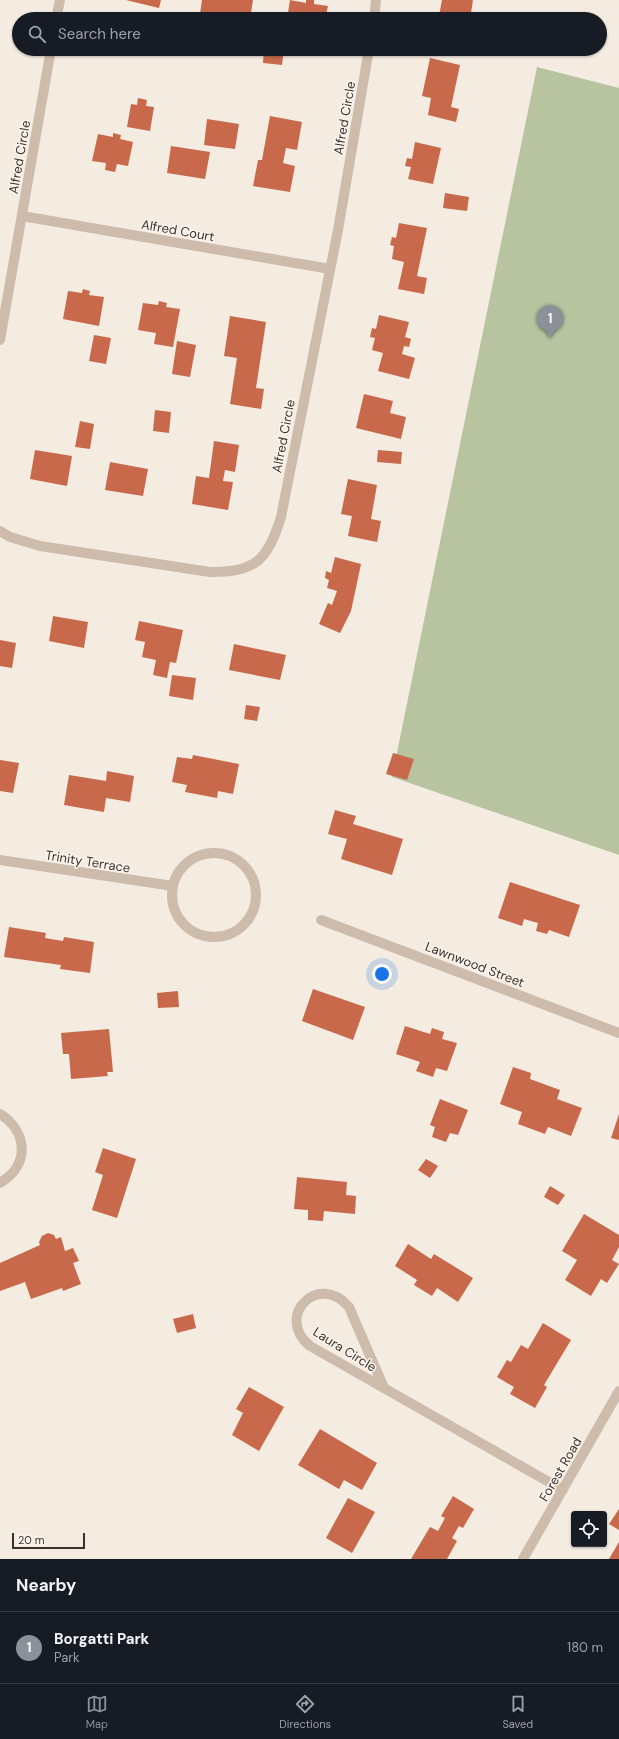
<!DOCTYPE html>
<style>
:root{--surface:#171b24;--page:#20242c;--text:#f1f3f6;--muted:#9ea1a6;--line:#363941;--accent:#8c9099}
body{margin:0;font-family:"DM Sans",sans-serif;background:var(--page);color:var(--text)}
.controls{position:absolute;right:12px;bottom:12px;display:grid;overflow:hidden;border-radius:4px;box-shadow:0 1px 3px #0004}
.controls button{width:36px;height:36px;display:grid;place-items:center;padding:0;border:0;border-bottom:1px solid var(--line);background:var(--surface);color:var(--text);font:20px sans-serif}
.scale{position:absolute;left:12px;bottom:10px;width:73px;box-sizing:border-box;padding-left:4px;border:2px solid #3b302b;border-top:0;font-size:11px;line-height:14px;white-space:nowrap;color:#3b302b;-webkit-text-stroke:3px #fbf5ee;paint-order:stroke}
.you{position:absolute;left:382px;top:974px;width:14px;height:14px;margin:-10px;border:3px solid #fff;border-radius:50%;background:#1a73e8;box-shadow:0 0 0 6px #1a73e833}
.badge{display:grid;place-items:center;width:26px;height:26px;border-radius:50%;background:var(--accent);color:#fff;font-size:13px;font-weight:700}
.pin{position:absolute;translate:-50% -33px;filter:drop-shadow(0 1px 2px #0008)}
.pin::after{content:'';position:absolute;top:21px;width:14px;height:12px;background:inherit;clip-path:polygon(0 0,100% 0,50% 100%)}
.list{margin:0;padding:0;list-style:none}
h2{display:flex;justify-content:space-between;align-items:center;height:52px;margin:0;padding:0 16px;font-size:17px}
h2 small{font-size:13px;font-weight:400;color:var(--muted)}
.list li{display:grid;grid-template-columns:26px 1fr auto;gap:12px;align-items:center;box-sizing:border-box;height:72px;padding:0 16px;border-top:1px solid var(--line)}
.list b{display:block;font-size:15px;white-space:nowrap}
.list p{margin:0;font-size:13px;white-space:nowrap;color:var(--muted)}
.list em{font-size:13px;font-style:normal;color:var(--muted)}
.icon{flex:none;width:22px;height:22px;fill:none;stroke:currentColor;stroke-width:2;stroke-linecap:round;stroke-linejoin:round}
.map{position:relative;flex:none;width:619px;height:1559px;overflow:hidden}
.search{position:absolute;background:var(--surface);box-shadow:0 1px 3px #0004;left:12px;right:12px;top:12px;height:44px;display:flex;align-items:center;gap:10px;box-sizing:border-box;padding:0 14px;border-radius:22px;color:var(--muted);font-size:15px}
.sheet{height:124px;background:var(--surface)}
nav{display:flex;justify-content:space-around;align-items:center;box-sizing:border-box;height:56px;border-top:1px solid var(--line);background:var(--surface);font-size:11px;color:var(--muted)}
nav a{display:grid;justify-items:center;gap:2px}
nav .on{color:var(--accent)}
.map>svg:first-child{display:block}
.green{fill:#b8c4a0}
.building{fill:#c8694b}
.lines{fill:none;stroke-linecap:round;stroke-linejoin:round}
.minor{stroke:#cdbbac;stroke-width:10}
.labels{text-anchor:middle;stroke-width:3;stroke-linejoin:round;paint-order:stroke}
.street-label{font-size:13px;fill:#3b302b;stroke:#fbf5ee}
</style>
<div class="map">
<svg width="619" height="1559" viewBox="0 0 619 1559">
<rect width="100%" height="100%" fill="#f4ebe1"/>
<path class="green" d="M537 67 619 88V855L392 777Z"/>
<path class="building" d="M126 0H161L159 8Z
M202 0H253L250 19H233L200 14Z
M290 0 306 3V0H314V4L328 6 325 19H287Z
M442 0H473L470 19H450L439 16Z
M264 49H284L282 65 263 63Z
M430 58 460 65 451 107 459 109 456 122 428 115 431 98 422 96Z
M138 98 147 100 146 106 154 107 150 131 127 127 131 104 137 105Z
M270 116 302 122 297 150 286 148 283 163 295 166 290 192 253 186 258 160H262Z
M207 119 239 124 235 149 204 145Z
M113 133 121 135 120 139 133 142 128 166 117 164 115 172 105 170 106 163 92 161 98 134 113 137Z
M415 142 441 148 433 184 408 179 411 167 405 166 407 158 412 159Z
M171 146 210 152 205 179 167 173Z
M445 193 469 197 467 211 443 208Z
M399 223 427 228 417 276 427 278 424 294 398 289 404 262 392 259 394 246 390 245 392 237 396 238Z
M83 289 90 291 89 295 104 297 99 326 63 319 68 291 82 293Z
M159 301 167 303 166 307 180 309 173 347 154 344 156 333 138 330 143 303 158 305Z
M379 315 409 322 405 337 411 339 409 347 404 346 402 354 415 358 409 379 378 371 383 353 372 350 375 338 370 337 372 328 376 329Z
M230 316 266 322 256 388 264 389 261 409 230 404 237 358 224 356Z
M94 335 111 338 106 364 89 361Z
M177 341 196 345 190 377 172 374Z
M364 394 393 401 390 413 406 417 401 439 356 428Z
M155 410 171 412 169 433 153 431Z
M80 421 94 424 90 449 75 447Z
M214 441 239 445 235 472 225 470 223 481 233 482 228 510 192 504 196 476 209 478Z
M35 450 72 456 67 486 30 479Z
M378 450 402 452 401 464 377 462Z
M110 462 148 469 143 496 105 490Z
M348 479 377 485 371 519 381 521 377 542 348 536 352 516 341 514Z
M335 557 361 564 351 611 340 633 319 624 328 603 332 605 337 591 327 588 329 580 325 578 326 571 331 573Z
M53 616 88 622 84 648 49 641Z
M139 621 183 630 176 663 170 662 167 678 153 675 156 660 142 657 145 642 135 640Z
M0 640 16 643 12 668 0 666Z
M234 644 286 655 280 680 229 670Z
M172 675 196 678 193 700 169 696Z
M246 705 260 707 257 721 244 719Z
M393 753 414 759 407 780 386 774Z
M193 755 239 764 233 794 218 791 217 798 185 792 187 785 172 782 177 757 192 759Z
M0 760 19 763 13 793 0 791Z
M107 771 134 776 130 802 106 798 104 812 64 805 69 775 106 781Z
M335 810 356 816 353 824 403 839 392 875 341 859 347 839 328 834Z
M510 882 580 905 569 937 549 930 547 934 536 931 538 923 524 919 522 926 498 918Z
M9 927 46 933 45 938 63 941 64 937 94 942 90 973 60 969 61 965 4 957Z
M313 989 365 1007 353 1040 302 1021Z
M178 991 179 1007 158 1008 157 993Z
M405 1026 430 1034 432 1028 444 1032 442 1039 457 1043 447 1071 436 1068 433 1077 416 1071 420 1062 396 1054Z
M109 1029 113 1072H107L108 1076 71 1079 69 1054H63L61 1033Z
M513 1067 531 1073 530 1079 560 1090 557 1099 582 1108 571 1136 548 1127 545 1134 518 1124 522 1112 500 1104Z
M440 1099 468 1110 458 1135 450 1133 446 1142 432 1137 435 1127 430 1125Z
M619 1114V1140L611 1138Z
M103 1148 136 1159 117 1218 92 1210 103 1175 95 1172Z
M426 1159 438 1166 430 1178 418 1170Z
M297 1177 347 1182 346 1195 356 1196 355 1214 324 1211 323 1221 308 1220V1210L294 1209Z
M550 1186 565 1195 558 1205 544 1197Z
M584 1214 619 1235V1247L612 1260 619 1264 607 1283 601 1279 591 1296 565 1280 577 1260 562 1251Z
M48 1233 54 1235 56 1239 61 1237 65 1251 73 1248 79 1261 73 1263 81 1284 63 1291 62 1288 31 1299 25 1282 0 1291V1263L40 1245 39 1242 42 1236Z
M408 1244 431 1259 434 1254 473 1278 458 1302 437 1288 432 1296 414 1285 417 1280 395 1266Z
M193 1314 196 1328 177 1333 173 1319Z
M543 1323 571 1340 544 1385 547 1387 535 1408 510 1394 514 1387 497 1377 507 1360 511 1362 521 1345 528 1349Z
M249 1387 284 1407 259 1451 232 1435 243 1413 236 1409Z
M320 1429 377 1463 362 1490 344 1480 339 1489 298 1465Z
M453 1496 474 1509 463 1528 459 1526 452 1538 457 1541 447 1559H411L430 1527 438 1531 445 1518 441 1516Z
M348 1498 375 1512 352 1553 326 1538Z
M619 1509V1530L609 1524Z
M619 1542V1559H609Z"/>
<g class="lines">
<path class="minor" d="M56 19 60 0
M374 19 376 0
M22 216 330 269
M0 340 51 49
M0 531 10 537 40 546 210 572C256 573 268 559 281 517L338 230 369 49
M172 895a42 42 0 1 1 84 0a42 42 0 1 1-84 0Z
M0 860 173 886
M321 920 619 1033
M0 1114C28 1132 30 1165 0 1183
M384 1388 349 1307C318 1271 274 1317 310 1346L563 1490
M523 1559 619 1391"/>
</g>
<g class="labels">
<g class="street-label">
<text transform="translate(344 118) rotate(-80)" y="5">Alfred Circle</text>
<text transform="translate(19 157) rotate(-80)" y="5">Alfred Circle</text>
<text transform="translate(178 230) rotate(10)" y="5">Alfred Court</text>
<text transform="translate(283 436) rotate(-79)" y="5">Alfred Circle</text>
<text transform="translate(88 861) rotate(9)" y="5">Trinity Terrace</text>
<text transform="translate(475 964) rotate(21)" y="5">Lawnwood Street</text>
<text transform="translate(345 1349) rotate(32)" y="5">Laura Circle</text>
<text transform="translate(560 1469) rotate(-60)" y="5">Forest Road</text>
</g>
</g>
</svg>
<div class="controls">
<button><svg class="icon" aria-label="locate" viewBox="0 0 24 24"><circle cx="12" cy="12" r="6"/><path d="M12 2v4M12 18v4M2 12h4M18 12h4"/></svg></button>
</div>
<div class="scale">20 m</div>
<div class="you"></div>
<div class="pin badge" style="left:550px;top:338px">1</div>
<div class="search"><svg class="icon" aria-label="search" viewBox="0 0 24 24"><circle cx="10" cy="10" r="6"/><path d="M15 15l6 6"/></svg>Search here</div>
</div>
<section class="sheet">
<h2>Nearby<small></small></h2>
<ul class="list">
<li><span class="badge">1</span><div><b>Borgatti Park</b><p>Park</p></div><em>180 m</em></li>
</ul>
</section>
<nav>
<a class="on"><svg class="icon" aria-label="map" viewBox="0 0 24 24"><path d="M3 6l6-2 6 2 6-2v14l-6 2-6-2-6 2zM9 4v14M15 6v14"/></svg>Map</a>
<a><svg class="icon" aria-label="directions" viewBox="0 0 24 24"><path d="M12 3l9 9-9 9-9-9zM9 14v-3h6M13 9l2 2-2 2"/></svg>Directions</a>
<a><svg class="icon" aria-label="saved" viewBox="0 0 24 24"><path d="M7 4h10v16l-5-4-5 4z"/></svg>Saved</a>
</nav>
